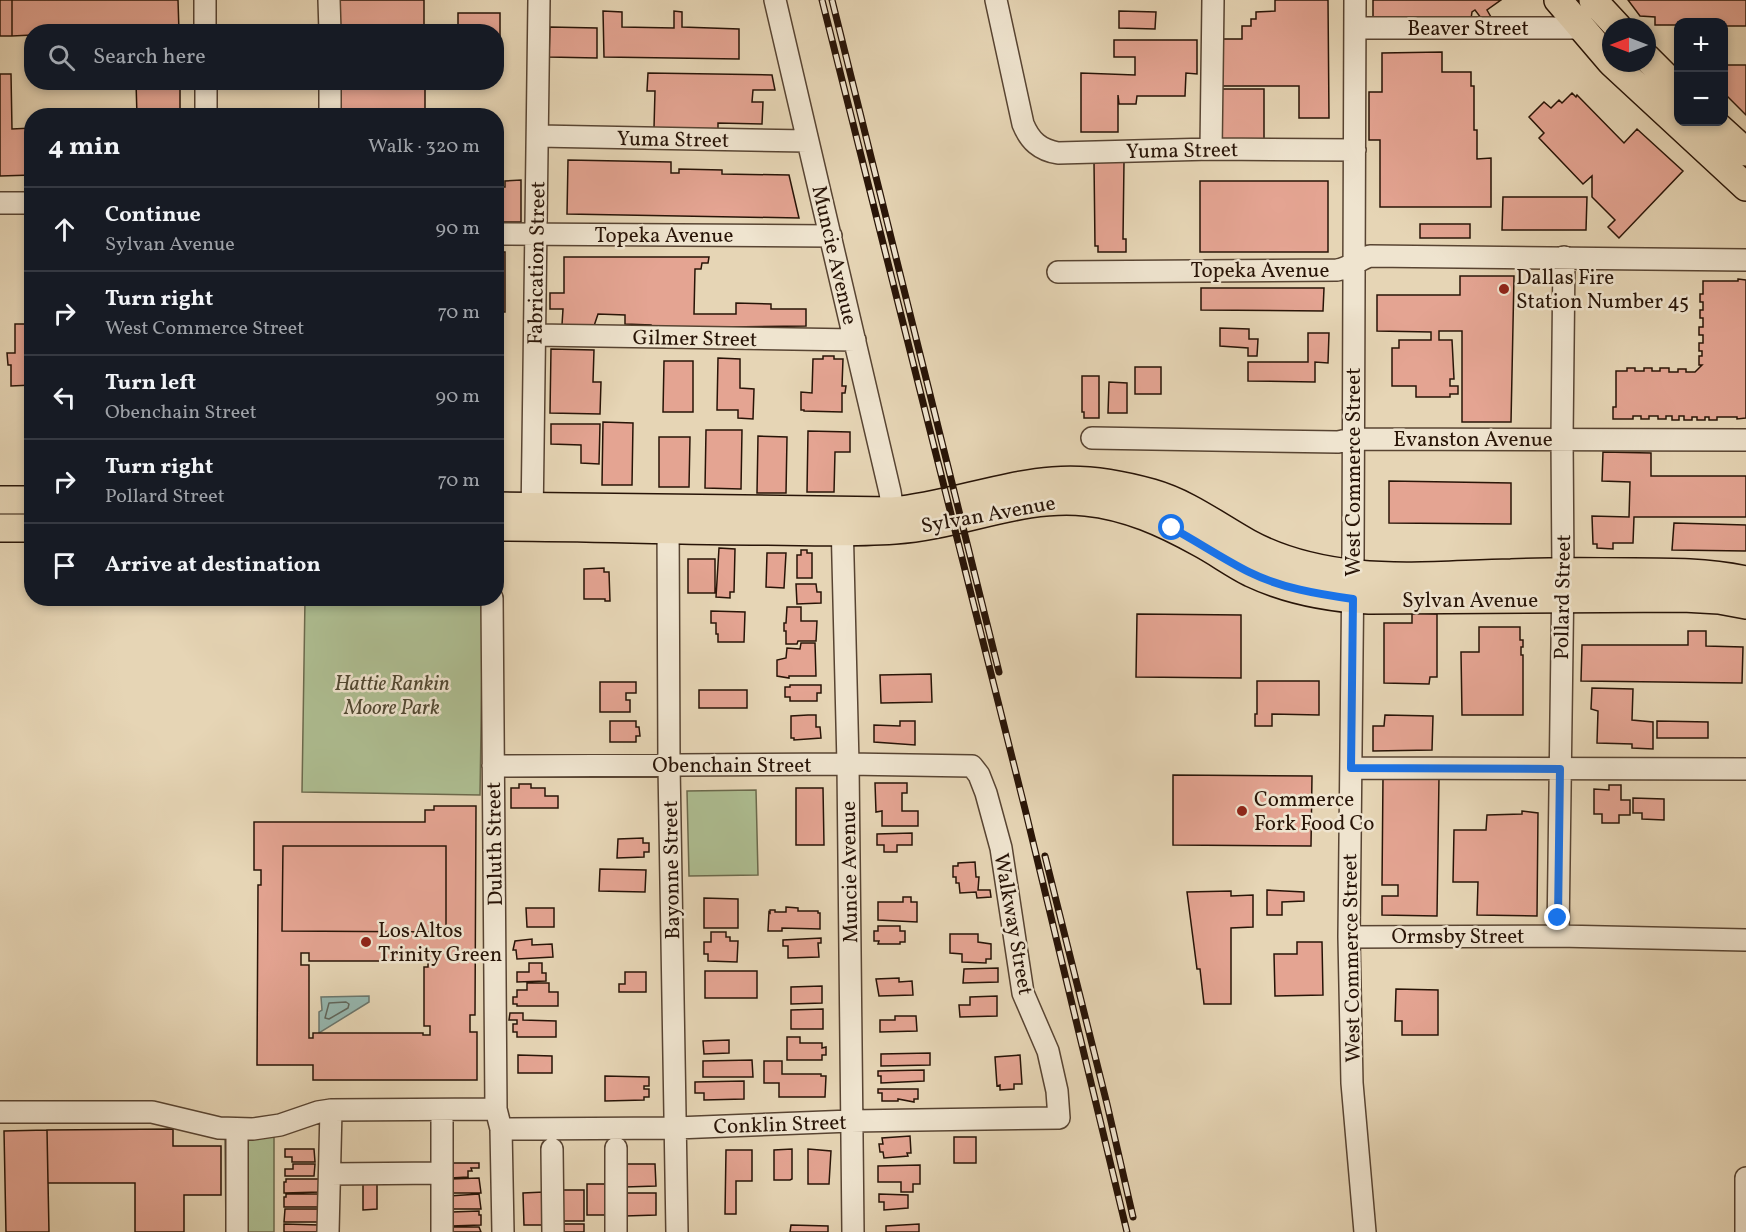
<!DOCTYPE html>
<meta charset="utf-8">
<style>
:root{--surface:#171b24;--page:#20242c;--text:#f1f3f6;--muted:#9ea1a6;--line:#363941}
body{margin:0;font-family:Vollkorn,serif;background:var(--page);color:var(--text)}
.controls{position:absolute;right:18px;top:18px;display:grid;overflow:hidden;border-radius:12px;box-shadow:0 3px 9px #0003}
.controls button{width:54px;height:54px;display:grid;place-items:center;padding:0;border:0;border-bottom:2px solid var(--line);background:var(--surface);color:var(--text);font:30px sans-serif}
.compass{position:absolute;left:1602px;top:18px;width:54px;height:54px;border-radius:50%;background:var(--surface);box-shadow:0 3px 9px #0003;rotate:270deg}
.stop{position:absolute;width:18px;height:18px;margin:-14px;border:4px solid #1a73e8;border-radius:50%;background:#fff}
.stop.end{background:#1a73e8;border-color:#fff;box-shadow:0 2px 6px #0008}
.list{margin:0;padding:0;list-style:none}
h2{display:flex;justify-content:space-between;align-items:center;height:78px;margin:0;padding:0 24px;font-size:26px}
h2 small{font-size:20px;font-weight:400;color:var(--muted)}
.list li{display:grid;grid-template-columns:39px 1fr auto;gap:18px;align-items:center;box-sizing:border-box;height:84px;padding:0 24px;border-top:2px solid var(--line)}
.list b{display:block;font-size:22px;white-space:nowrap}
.list p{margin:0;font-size:20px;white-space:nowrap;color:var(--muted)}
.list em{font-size:20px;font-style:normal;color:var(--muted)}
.icon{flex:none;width:33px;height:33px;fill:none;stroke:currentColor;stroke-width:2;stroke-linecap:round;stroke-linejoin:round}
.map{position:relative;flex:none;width:1746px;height:1232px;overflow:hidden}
.search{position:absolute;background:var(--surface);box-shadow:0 3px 9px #0003;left:24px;top:24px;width:480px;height:66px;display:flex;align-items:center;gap:15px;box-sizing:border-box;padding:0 21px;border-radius:24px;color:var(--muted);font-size:22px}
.panel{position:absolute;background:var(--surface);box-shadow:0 3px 9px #0003;left:24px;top:108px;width:480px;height:498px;border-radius:24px}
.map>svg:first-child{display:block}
.green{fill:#aebe92;stroke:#6b694c;stroke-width:1.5}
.water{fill:#96b8b1;stroke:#6a766d;stroke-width:1.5}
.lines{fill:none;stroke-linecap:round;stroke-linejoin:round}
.shore{stroke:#5f665c;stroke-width:1.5}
.building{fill:#e4a492;stroke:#281407;stroke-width:1.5;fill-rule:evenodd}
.minor-casing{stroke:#584432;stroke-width:24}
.major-casing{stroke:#281407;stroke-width:30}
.minor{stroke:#efe4cf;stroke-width:21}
.major{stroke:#e6d5b5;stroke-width:27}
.rail-casing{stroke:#281407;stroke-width:7}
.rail{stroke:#efe4cf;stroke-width:4.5;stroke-dasharray:14;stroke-linecap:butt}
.route{stroke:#1a73e8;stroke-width:8}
.poi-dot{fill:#8f2418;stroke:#efe4cf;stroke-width:2}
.labels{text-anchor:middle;stroke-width:5;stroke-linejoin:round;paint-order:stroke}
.street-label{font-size:21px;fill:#281407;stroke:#efe4cf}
.poi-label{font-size:21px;fill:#281407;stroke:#efe4cf;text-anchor:start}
.park-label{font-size:21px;font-style:italic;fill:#504731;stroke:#efe4cf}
</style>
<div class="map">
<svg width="1746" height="1232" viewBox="0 0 1746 1232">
<rect width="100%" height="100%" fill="#e6d5b5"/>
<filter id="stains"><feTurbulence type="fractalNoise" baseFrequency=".00333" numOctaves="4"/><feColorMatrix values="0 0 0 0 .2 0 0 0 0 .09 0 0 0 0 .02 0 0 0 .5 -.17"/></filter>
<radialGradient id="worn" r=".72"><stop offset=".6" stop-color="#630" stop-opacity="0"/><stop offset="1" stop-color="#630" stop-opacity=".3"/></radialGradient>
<path class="green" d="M305 599H483L480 795 302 792Z
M756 790 758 875 689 876 687 791Z
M274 1133V1232H226L225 1137Z"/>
<path class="water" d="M369 996V1002L319 1033V1012L322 1010 321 997Z"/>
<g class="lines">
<path class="shore" d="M346 1002 349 1004 348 1008 329 1019 325 1018 329 1003Z"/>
</g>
<path class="building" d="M0 0H12V36H0Z
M12 0H178L179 32H32V35L12 36Z
M337 0H424V32H337Z
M1275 0H1328L1329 118H1299V86H1220L1221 39H1242V26H1251V19H1256V12L1275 11Z
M1373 0H1501L1487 10 1491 17 1481 18 1475 10 1472 12 1471 19H1460V17L1373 18Z
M1628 0H1746V26H1724V22H1678V25H1655V17L1640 16Z
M603 11 622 12V27L674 28V11L682 12V27L739 29V59L604 57Z
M1119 11 1156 12 1155 29 1119 28Z
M458 13H500V55H496V32H458Z
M550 27 597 28V58L549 57Z
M1114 40H1197V74L1186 73 1185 96H1137L1136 104H1119L1118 95V132H1081V73L1135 75V57H1114Z
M1442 52V72H1471V86H1474V130H1477V159L1491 158V207H1380V140H1369V92H1382V53Z
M1724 61 1727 65H1746V115L1724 93Z
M648 73 772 75 775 90H753L752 102H763L762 124 718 123V129L654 128 655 91H647Z
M0 74H11L12 129 32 128V175L0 176Z
M136 82H180V116H137Z
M337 82H425V116H337Z
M1220 89H1264V140H1220Z
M1572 93 1576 97 1577 95 1624 143 1637 129 1683 171 1619 238 1608 227 1615 220 1592 197V176L1583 184 1539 138 1544 133 1529 117 1544 102 1551 108 1559 100 1562 103Z
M568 160 671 162V173H679V169L722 170V174L789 175 799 218 567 214Z
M1094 162H1124L1123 239H1126V252H1098V246H1095Z
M521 180V222H496V187H505V181Z
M1200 181H1328V252H1200Z
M1503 197H1587L1586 230H1502Z
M1420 224H1470V238H1420Z
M496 252H505V312H496Z
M564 257H709L708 263H702L701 269H695L694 314H736V303L771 304V309H806V326L651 328V325L625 324V315L598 314 594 326 562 325 563 309H550V293H564Z
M1460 276H1514L1511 422H1462V331H1439V340H1452L1454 379H1450V386H1458V394H1450V397H1416V386H1392V348H1399V340H1431V332L1377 331V295H1460Z
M1738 279 1746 280V418L1737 419V417H1717V420H1709V417H1705V420H1697V417H1692V420H1684V416H1679V420H1672V416H1666V419H1658V416H1649V419H1641V416H1633V419H1613V407H1616V371H1627V368H1635V371H1644V368H1652V371H1660V368H1669V372H1678V369H1686V372H1695L1702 365H1699V356H1702V351H1699V343H1703V335H1699V327H1703V318H1700V310H1703V302H1700V294H1703V281H1738Z
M1201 288H1324L1323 311 1201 310Z
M496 317H502V345H496Z
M15 324H32V385L11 386V365H8L7 353H15Z
M1220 328 1249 329V339H1258L1257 356H1248V348L1220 346Z
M1308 333H1329L1328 363 1315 362V382L1248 381V362H1308Z
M551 349 594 350 593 382H601L600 414 550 413Z
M823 356H834V359H843L842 386H846L845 393H842V412L804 411V410H801V392L812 393 813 359H823Z
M718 358 740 359V388L754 389 753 419 738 418V410H717Z
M664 361H693V412H663Z
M1135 367H1161V394H1135Z
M1082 376H1099V418H1084V412H1082Z
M1109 382 1127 383V413H1108Z
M29 404H32V440L31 423H28Z
M603 422 633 423 632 485H602Z
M551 424H600L599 464 581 463V445L551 444Z
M706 430H742L741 489 705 488Z
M808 431 850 432V452H835L834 492H807Z
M758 436 787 437 786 493H757Z
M659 437H690L689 487H659Z
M1603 452 1651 453V476H1746V517H1634L1633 543H1613V549L1597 548V544H1593L1592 516 1629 517 1630 482 1602 481Z
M1389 481 1511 483V524L1389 523Z
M1674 523 1746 525V551L1672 550Z
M719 548 735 549 734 592H730V598L716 597Z
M801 550H807V553H812V578H797V555H801Z
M767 553H786L784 588 766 587Z
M688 559H715V593H688Z
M604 568V572H609L610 601H605V599H584V569Z
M796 584H816L817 592H821V603L797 604Z
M787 607H801V621H817L816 641H798L797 644H786V631H784V623H786Z
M711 611 745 612 744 642H718V634H716V623H711Z
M1412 613 1437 614V677H1430L1429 684 1384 683V623H1412Z
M1137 614 1241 615V678L1136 677Z
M1479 627H1520V640H1523V647H1521V655H1523V715H1462L1461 652H1479Z
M1688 631H1706V646L1743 647 1742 683 1581 681 1582 645H1688Z
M801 643H815L816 676H789V678L777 676V660L786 658 787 648 800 649Z
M931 674 932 702 881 703 880 675Z
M1257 681H1319V715L1272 714V726H1255V714H1257Z
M600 682H636V693H626V700H630V712H600Z
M790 685H821V693H817V701H790V697H785V687H790Z
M1592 688 1633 689 1632 720 1653 722V749L1632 748V744L1597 743 1598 711 1591 709Z
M699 690H747V708H699Z
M808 715H816V727H820L821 738 794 740V738H791V716Z
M1385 715 1433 716 1432 750 1373 751V726H1384Z
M610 721H636V727H639L640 736H636V742H610Z
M900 721H915V745L874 742V725L900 726Z
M1657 721 1708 722V738H1657Z
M1173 775 1312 776 1311 846 1173 845Z
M1383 777H1439L1437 916 1382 915V896H1398V885H1382Z
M875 783H907V793H902V811H918V826H882V811L876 812Z
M519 784H531V788H545V796H558V808H511V788H519Z
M1609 785H1621V800H1630V815H1619V823H1602V814H1594V789L1609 790Z
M796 788H823L824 845H796Z
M1633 798 1664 799V820L1642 819V813H1633Z
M434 806H476L475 1015H470V1032H477V1080H313V1065H257L258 885H261V870H254V822H425V810H434ZM283 846H446V932L282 931ZM419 952H428V967H424V1026H430V1035H423V1033H313V1038H309V965H301V953H309V961H419Z
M1522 811 1538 813 1537 916 1477 915 1478 882H1453L1454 830H1486L1487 815 1522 814Z
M912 833V845H897V852H884V845H877V834Z
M643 838V843H649V852H644V857L617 858 618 839Z
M283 846H446V932L282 931Z
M975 862 976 877H979L978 890H990L991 897 977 898 976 892 960 893 959 883H956V877H953V866H958V863Z
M600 869 646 870 645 892 599 891Z
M1267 890 1304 892V901L1282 902V915H1267Z
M1231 891V896L1253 895V927L1231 928V1004H1204L1200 969H1197L1187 892Z
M903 897H911V902H917V922L878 920V902H903Z
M704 898 738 899V928H704Z
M786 907 798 908V911H818V913H820V929L782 928V931H768L769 912 770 913V910H775V912H786Z
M526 908H554V927H527Z
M878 926H900V931H905V942H900V944H878L879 941H874V931H878Z
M711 932H726V937H730V941H738L737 962 708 961V954H704V942H711Z
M950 934H978V942L991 944V959H986V963L962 962V954L950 953Z
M821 938V943H818L819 957 788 958V946H783V940Z
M532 939V945L552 944 553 957 517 959 516 950H513L515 941Z
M1297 942H1322L1323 995 1275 996 1274 954H1297Z
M529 963H542V973H546V981L517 982V972H529Z
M998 968V982L963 983 964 969Z
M705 971H757V998H705Z
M625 972H646V992H619V984H625Z
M899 978V982L912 981 913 995 879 996 876 979Z
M527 983H549V992H558V1006H517V1004H513V997H517V990H527Z
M822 986V1003L791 1004V987Z
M1396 989 1438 990V1035H1402V1021H1395Z
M997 996V1016L960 1017 959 1005H970V997Z
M823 1009V1029H791V1010Z
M510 1013H523V1020L556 1021V1037H517V1032H513V1024H517V1020H509Z
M895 1016H916L917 1031 880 1032V1020H895Z
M787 1037H800V1043H822V1048L826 1047V1055H822V1060H787Z
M729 1040V1053L704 1054 703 1041Z
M930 1053V1065L881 1066V1054Z
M518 1055 552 1056V1073H518Z
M1020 1055 1022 1084H1014V1089L1000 1090V1085L997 1086 995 1057Z
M752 1060 753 1077H703V1061Z
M764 1061H782V1074H821V1076H826L825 1097H779V1083H764Z
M924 1070V1081L881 1083V1076H878V1071Z
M605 1076 649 1077V1086H644V1089H649V1097H644V1100L605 1101Z
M744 1081V1099L704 1100V1093H695V1082Z
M878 1089H918V1099H914V1102L898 1099V1101H882V1093H878Z
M173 1129V1146H221V1195H184V1232H135V1183H48L47 1130Z
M47 1130 49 1232H6L4 1131Z
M910 1136 911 1153H907L908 1156 884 1158 883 1152H880L879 1144H883L882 1138Z
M954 1137H976V1163H954Z
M285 1149H314L315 1162H292V1157H285Z
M792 1149V1179L790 1180H774V1150Z
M808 1149 831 1151 829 1184H808Z
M726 1150H752V1181H736V1214H725Z
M452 1163H479V1168H471L472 1171H468V1177L450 1178Z
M293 1164H315L314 1176H285V1169H293Z
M624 1164H655L656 1186 625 1187Z
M920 1165V1184H913V1192H901V1182H878V1166Z
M479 1178 481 1193H450L451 1179Z
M286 1179H319L321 1192 284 1193V1182H286Z
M363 1181 377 1182V1209L363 1210Z
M587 1184H607L608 1215H587Z
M563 1190H584V1221H563Z
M544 1192V1225H524L523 1193Z
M625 1193H656V1215L625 1216Z
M286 1194H319L321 1207H284V1197H286Z
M479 1194 481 1209H450L449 1196Z
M879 1194 908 1195V1208L884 1210V1202H879Z
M285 1209H319V1222H284Z
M479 1211V1215H481V1225L451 1226 452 1212Z
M284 1224 319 1225V1232H284Z
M563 1224H584V1232H563Z
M919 1224V1232H886V1226Z
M791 1225 828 1226V1232H790Z
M452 1227H479L481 1232H450Z"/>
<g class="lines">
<defs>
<path id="minor" d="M205 0V32
M329 0 330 32
M775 0 890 492 893 511
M996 0 1023 124C1030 141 1040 150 1058 153L1211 149 1355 150
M1355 0 1353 559 1349 937 1352 1083 1365 1232
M1355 28H1581
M206 82V116
M330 82V116
M538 136 807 141
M1211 149 1213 0
M0 203H32
M496 234 831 236
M1058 272 1337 270C1350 268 1358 260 1370 256L1746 260
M535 335 855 340
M1092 438 1338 442 1352 439 1746 440
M668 516 669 765 677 1232
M842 519 848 764 853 1232
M532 521 539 0
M492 598 496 1109 501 1129 503 1232
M493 766 848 764 972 766 979 775 986 793 1001 848 1023 993 1048 1051 1057 1091 1059 1118 851 1121 676 1128 501 1129
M1351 768 1746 769
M1558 936 1563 572 1562 438 1564 257
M1349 937 1558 936 1746 940
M0 1112H152L219 1128 253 1129 280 1125 318 1112 331 1110 496 1109
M237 1129V1232
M616 1148V1232
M552 1149 553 1232
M330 1174 442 1173
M328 1232 331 1110
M442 1232V1110
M1746 1232V1178"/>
<path id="major" d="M1558 0 1611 62
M1593 0 1618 27
M1647 58 1678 89
M1612 63 1746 187
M1713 122 1746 152
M0 500H32
M496 506 893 511C947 506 999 485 1053 481 1086 478 1120 484 1152 493 1187 503 1216 525 1248 543 1281 561 1319 570 1357 574 1408 579 1459 574 1511 573 1551 571 1592 572 1633 572 1671 572 1708 572 1746 580
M496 527C587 527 677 531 768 531 810 532 852 533 895 530 960 526 1020 495 1086 502 1127 506 1164 523 1200 543 1217 552 1233 564 1251 573 1287 590 1329 598 1369 600L1683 598 1719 600 1746 605
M0 528H32"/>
</defs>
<use href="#minor" class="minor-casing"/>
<use href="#major" class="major-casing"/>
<use href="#minor" class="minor"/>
<use href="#major" class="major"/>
<defs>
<path id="rail" d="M822 0 1026 813 1127 1232
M832 0 999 672
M1045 856 1107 1104 1133 1217"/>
</defs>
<use href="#rail" class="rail-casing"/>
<use href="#rail" class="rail"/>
</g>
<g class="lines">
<path class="route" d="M1172 528C1198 542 1223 559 1249 572 1281 588 1318 594 1353 599L1351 768 1560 769 1558 918"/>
</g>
<g class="poi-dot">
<circle cx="1504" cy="289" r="6"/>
<circle cx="1242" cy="811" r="6"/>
<circle cx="366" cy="942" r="6"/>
</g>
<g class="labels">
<g class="street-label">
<text x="1468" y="35">Beaver Street</text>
<text transform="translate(673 139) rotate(1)" y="7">Yuma Street</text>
<text transform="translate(1182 150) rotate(-1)" y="7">Yuma Street</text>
<text x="664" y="242">Topeka Avenue</text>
<text transform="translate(835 255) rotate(77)" y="7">Muncie Avenue</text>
<text transform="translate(536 263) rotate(-89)" y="7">Fabrication Street</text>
<text x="1260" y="277">Topeka Avenue</text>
<text transform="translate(695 338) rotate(1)" y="7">Gilmer Street</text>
<text x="1473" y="446">Evanston Avenue</text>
<text transform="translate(1353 472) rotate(-90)" y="7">West Commerce Street</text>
<text transform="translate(988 514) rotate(-10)" y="7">Sylvan Avenue</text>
<text transform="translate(1562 597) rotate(-89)" y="7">Pollard Street</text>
<text x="1470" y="607">Sylvan Avenue</text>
<text x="732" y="772">Obenchain Street</text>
<text transform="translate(494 844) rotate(-91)" y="7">Duluth Street</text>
<text transform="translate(671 870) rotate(-91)" y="7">Bayonne Street</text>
<text transform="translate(849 872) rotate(-91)" y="7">Muncie Avenue</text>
<text transform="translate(1014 924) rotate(80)" y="7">Walkway Street</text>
<text x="1458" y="943">Ormsby Street</text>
<text transform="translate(1351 958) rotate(-91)" y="7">West Commerce Street</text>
<text transform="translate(780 1124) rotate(-2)" y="7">Conklin Street</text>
</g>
<g class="poi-label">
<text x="1516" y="284">Dallas Fire<tspan x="1516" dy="24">Station Number 45</tspan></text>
<text x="1254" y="806">Commerce<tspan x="1254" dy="24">Fork Food Co</tspan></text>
<text x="378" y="937">Los Altos<tspan x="378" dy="24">Trinity Green</tspan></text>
</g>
<g class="park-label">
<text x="392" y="690">Hattie Rankin<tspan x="392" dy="24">Moore Park</tspan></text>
</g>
</g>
<rect width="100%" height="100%" filter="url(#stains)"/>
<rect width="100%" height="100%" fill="url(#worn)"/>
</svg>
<div class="controls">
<button>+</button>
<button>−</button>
</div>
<svg class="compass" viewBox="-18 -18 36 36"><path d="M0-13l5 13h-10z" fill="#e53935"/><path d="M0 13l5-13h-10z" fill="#9ea1a6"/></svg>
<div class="stop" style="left:1172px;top:528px"></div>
<div class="stop end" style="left:1558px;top:918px"></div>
<div class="search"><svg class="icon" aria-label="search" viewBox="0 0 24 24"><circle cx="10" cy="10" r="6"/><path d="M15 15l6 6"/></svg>Search here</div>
<section class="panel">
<h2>4 min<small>Walk · 320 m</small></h2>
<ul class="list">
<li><svg class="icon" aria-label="ahead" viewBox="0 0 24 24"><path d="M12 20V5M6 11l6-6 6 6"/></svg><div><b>Continue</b><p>Sylvan Avenue</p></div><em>90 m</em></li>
<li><svg class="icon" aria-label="right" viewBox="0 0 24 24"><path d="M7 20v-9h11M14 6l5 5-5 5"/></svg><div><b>Turn right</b><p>West Commerce Street</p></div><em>70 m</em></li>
<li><svg class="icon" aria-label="left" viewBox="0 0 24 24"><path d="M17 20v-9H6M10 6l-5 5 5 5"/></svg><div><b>Turn left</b><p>Obenchain Street</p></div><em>90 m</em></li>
<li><svg class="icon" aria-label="right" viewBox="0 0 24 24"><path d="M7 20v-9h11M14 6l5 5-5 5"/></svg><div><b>Turn right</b><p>Pollard Street</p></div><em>70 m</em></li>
<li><svg class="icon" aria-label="arrive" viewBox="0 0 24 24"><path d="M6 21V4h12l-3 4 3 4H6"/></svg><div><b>Arrive at destination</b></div></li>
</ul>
</section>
</div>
